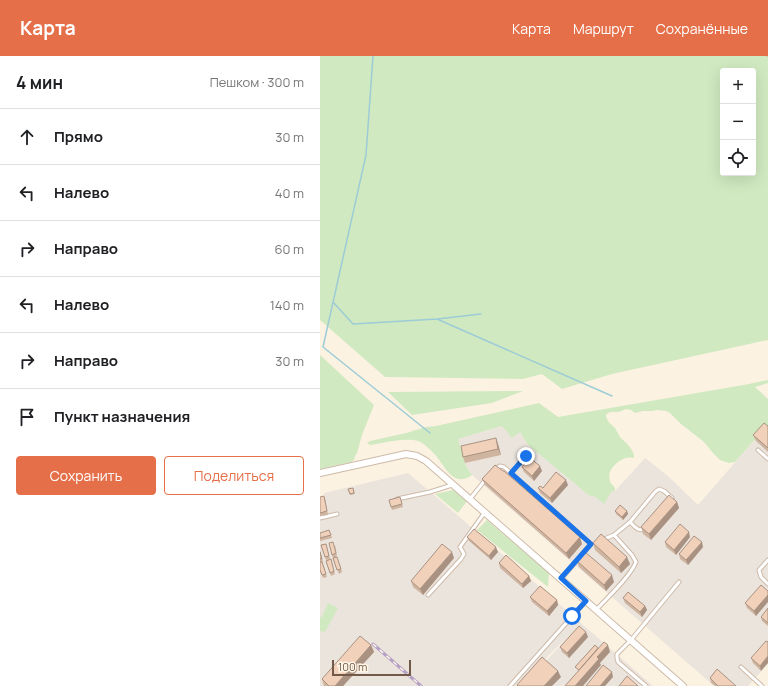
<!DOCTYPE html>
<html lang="ru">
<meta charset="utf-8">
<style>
:root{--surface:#fff;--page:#f6f6f6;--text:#202124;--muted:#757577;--line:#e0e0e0;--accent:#e56f48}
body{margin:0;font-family:Manrope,sans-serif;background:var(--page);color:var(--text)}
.controls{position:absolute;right:12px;top:12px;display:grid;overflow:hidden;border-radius:4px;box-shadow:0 4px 16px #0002}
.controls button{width:36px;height:36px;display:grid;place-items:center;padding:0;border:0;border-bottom:1px solid var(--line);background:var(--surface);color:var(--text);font:20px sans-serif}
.scale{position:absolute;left:12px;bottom:10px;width:79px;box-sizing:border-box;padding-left:4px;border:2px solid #735949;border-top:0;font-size:11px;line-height:14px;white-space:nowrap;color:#735949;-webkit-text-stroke:3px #fff6e8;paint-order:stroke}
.stop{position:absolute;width:12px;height:12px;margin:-9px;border:3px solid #1a73e8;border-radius:50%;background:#fff}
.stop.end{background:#1a73e8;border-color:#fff;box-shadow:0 1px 4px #0008}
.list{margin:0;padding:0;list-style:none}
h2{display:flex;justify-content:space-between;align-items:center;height:52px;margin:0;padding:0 16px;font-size:17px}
h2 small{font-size:13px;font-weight:400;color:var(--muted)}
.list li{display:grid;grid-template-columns:26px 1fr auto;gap:12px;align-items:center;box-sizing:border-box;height:56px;padding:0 16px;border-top:1px solid var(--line)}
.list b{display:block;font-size:15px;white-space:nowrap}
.list em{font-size:13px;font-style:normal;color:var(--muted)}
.actions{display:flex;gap:8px;padding:12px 16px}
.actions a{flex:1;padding:9px 0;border:1px solid var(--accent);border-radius:4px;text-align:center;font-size:14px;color:var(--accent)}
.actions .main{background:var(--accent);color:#fff}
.icon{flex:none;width:22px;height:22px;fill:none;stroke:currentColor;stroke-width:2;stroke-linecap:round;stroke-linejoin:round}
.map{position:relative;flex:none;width:448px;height:630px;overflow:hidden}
header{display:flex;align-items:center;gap:24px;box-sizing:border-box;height:56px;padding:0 20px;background:var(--accent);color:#fff}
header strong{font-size:19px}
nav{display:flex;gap:22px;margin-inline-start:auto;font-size:14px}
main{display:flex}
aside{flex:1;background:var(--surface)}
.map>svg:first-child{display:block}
.industrial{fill:#ebe4dd}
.green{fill:#d0e9c1;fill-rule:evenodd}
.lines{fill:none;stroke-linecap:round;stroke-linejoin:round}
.stream{stroke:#9dccd6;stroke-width:1.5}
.service-casing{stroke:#cdbaa9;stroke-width:5}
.minor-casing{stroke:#cdbaa9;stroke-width:8}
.path{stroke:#d5b59d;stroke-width:1;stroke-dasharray:1 3;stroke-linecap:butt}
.service{stroke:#fff;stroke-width:3}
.minor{stroke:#fff;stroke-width:6}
.rail-casing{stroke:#b5a1c5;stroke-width:3}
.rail{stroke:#fff6e8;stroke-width:1.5;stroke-dasharray:4.5;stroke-linecap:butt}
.wall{fill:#cfb4a0}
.shaded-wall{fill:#a99282}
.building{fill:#f1d1ba;stroke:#a99282}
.route{stroke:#1a73e8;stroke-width:5}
</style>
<header>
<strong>Карта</strong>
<nav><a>Карта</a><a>Маршрут</a><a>Сохранённые</a></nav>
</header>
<main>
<aside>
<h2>4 мин<small>Пешком · 300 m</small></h2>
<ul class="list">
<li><svg class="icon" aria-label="ahead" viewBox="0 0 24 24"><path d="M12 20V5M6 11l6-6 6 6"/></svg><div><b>Прямо</b></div><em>30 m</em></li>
<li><svg class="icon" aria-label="left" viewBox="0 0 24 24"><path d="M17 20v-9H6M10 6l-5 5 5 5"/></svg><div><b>Налево</b></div><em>40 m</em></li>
<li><svg class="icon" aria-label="right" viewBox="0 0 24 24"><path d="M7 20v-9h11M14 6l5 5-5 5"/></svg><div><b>Направо</b></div><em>60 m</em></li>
<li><svg class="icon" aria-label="left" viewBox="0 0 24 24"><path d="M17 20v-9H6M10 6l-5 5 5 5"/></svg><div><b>Налево</b></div><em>140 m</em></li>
<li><svg class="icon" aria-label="right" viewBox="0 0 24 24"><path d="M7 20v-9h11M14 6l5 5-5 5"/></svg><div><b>Направо</b></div><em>30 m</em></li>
<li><svg class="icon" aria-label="arrive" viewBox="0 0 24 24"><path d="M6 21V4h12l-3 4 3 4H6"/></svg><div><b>Пункт назначения</b></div></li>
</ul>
<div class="actions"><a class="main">Сохранить</a><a>Поделиться</a></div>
</aside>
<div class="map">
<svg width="448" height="630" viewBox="0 0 448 630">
<rect width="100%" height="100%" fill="#fcf2e2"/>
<path class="industrial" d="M183 370 200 376 208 389 271 441 273 438 288 442 292 434 295 435 325 402 348 420 378 449 445 372 448 375V608L428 630H394L152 419 146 410 138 383Z
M88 417 135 457 333 630H204L250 578 207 621 199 630H0V445L5 443 4 437Z"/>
<path class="green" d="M0 0H448V284L292 318 242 333 222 318 203 323 65 321 0 264ZM403 15H433V117H403Z
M0 299 54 349 42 379 37 397 35 400 34 404 31 406 0 413Z
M448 324V327L435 331 448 343V375L445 372 415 406 409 407 400 404 393 397 384 386 361 368 350 357 346 355 337 354 332 355H323L315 357 311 354 306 353C303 354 300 356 297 356 292 356 289 355 286 359 287 366 291 368 295 372 297 375 298 378 300 381 305 386 315 394 314 402 312 402 310 401 307 402 304 402 301 404 298 406 291 412 288 416 290 426L295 432V435H292L284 448 273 439 271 441 208 389 200 376 192 382 182 370 138 383 146 410 152 419C135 432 126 413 117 401 113 396 105 388 98 385 86 381 63 387 50 389L47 387 50 385 86 377 106 371 116 370 219 347 238 361 429 328Z
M203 335 172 347 92 359 68 336Z
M133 434 147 445 138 457 115 438Z
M167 464 229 517 228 531 157 474Z
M8 547 18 552 5 576 0 575V561H2Z"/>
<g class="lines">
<path class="stream" d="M53 0 46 99 3 291 110 377
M13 246 33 268 117 263 161 258
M117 263 292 340"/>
<defs>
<path id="service" d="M438 394 448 403
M175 413 180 410 184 411 271 488 241 523
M191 417 206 400
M77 443 110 436 132 429
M150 443 166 423
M0 462 17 458
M310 466C314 470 318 476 325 473
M294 479 310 466 335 436 339 433 344 435 352 442
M448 504 439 514 441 521 448 528
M108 539 141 503 144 498 140 491 165 456
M276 554C288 541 310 521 316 506L312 499 294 479 282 484
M421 611 442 630
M190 630 266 545
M326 630 298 606 297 602V598L311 584 359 526"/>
<path id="minor" d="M0 417 86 398 97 400 106 405 363 630"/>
</defs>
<use href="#service" class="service-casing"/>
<use href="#minor" class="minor-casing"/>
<path class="path" d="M447 0 448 4"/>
<use href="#service" class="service"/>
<use href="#minor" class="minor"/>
<defs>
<path id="rail" d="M53 588 101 630"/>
</defs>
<use href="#rail" class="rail-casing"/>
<use href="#rail" class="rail"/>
</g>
<path class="wall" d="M448 370V396L436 385 433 379Z
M176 382 178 388 181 399 145 407 143 401Z
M202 411 222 415 214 425 204 416Z
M162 423 262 488 249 503 165 429Z
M248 429 232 447 220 437 218 432H223Z
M33 432 35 438 30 439 28 433Z
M0 441 5 443 8 459 0 460Z
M81 444 83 451 72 454 71 451Z
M357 446 359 452 331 484 323 478 321 471Z
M295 455H307L308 458 303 464 296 458Z
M9 474 12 482 0 485V477Z
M147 481 178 496 171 504 149 485Z
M370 481 356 499 346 491 345 486Z
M273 487 310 508 301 517 275 494Z
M1 489 7 491 10 503 6 504Z
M15 489 17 500 13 502 12 499Z
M383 491 368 509 360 503 359 498Z
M0 494 3 506H2L7 521 3 522 0 514Z
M17 501 22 516 19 518 13 502Z
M134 502 103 539 93 531 91 525Z
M11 503 15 518 11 520 6 505Z
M257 505 294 526 286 535 259 511Z
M179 507 209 520 211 525 203 532 180 512Z
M448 535 436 560 427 552 425 547Z
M210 541 237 544 238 549 229 560 212 546Z
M303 542 325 550 327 554 322 561 305 547Z
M448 552V570L442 565 441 561Z
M268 581 249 602 242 596 240 591Z
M448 586 441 615 433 607 431 602Z
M51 589 54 596 23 630H4L2 623Z
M390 622 416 630H395L391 627Z"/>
<path class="shaded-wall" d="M176 382 178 388 181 399 178 393Z
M220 410 222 415 214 425 212 420Z
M246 424 248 429 232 447 230 442Z
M357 446 359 452 331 484 329 478Z
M307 455 308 458 303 464 302 461Z
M369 476 370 481 356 499 354 494Z
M260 481 262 488 249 503 246 497Z
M382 486 383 491 368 509 366 504Z
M176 491 178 496 171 504 169 500Z
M132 496 134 502 103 539 100 533Z
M307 501 310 508 301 517 299 511Z
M292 519 294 526 286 535 284 529Z
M209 520 211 525 203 532 202 528Z
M448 539V546L436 560 434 555Z
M237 544 238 549 229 560 227 555Z
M325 550 327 554 322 561 320 556Z
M266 576 268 581 249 602 247 597Z
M51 589 54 596 23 630H15Z
M288 589 290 596 280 607 281 609 263 630H255L277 601Z
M448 600V607L441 615 440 610Z
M238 615 241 621 232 630H224Z
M292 616 293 621 285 630H280Z"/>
<path class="building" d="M444 367 448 370V392L433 379Z
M176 382 178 393 143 401 141 390Z
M210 402 220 410 212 420 202 411Z
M175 409 183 415H184L260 481 246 497 162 423Z
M236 416 246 424 230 442 218 432 220 430 223 432Z
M33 432 34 437 30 438 28 433Z
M349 439 357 446 329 478 321 471Z
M4 440 7 455 0 457V441Z
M80 441 82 448 71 451 69 444Z
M300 449 307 455 302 461 295 455Z
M360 468 369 476 354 494 345 486Z
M154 473 176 491 169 500 147 481Z
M9 474 11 479 0 482V477Z
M281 478 307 501 299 511 273 487Z
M374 480 382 486 366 504 359 498Z
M13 486 16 497 12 499 9 487Z
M6 488 9 500 5 501 1 489Z
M122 488 132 496 100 533 91 525Z
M0 496 2 503H0Z
M265 496 292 519 284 529 257 505Z
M186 499 209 520 202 528 179 507Z
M17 501 21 513 17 514 13 502Z
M11 503 14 515 10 517 6 505Z
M0 506H2L6 518 2 519 0 514Z
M441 529 448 535V539L434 555 425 547Z
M220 530 237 544 227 555 210 541Z
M308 536 325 550 320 556 303 542Z
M448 552V567L441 561Z
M259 570 266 576 247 597 240 591Z
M40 580 51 589 15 630H9L2 623Z
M446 585 448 586V600L440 610 431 602Z
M284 586 288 589 277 601 279 603 255 630H245Z
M275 589 278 592 259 614 255 611Z
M222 601 238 615 224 630H198L197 629Z
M283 609 292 616 280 630H266Z
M397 613 416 630H398L390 622Z
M307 620 318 630H299Z"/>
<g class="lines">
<path class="route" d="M206 400 191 417 271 488 241 522 266 545 252 560"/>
</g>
</svg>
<div class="controls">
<button>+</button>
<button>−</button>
<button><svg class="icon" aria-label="locate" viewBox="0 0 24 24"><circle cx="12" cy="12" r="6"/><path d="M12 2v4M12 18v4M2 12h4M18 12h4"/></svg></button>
</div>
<div class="scale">100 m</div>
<div class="stop" style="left:252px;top:560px"></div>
<div class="stop end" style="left:206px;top:400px"></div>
</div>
</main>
